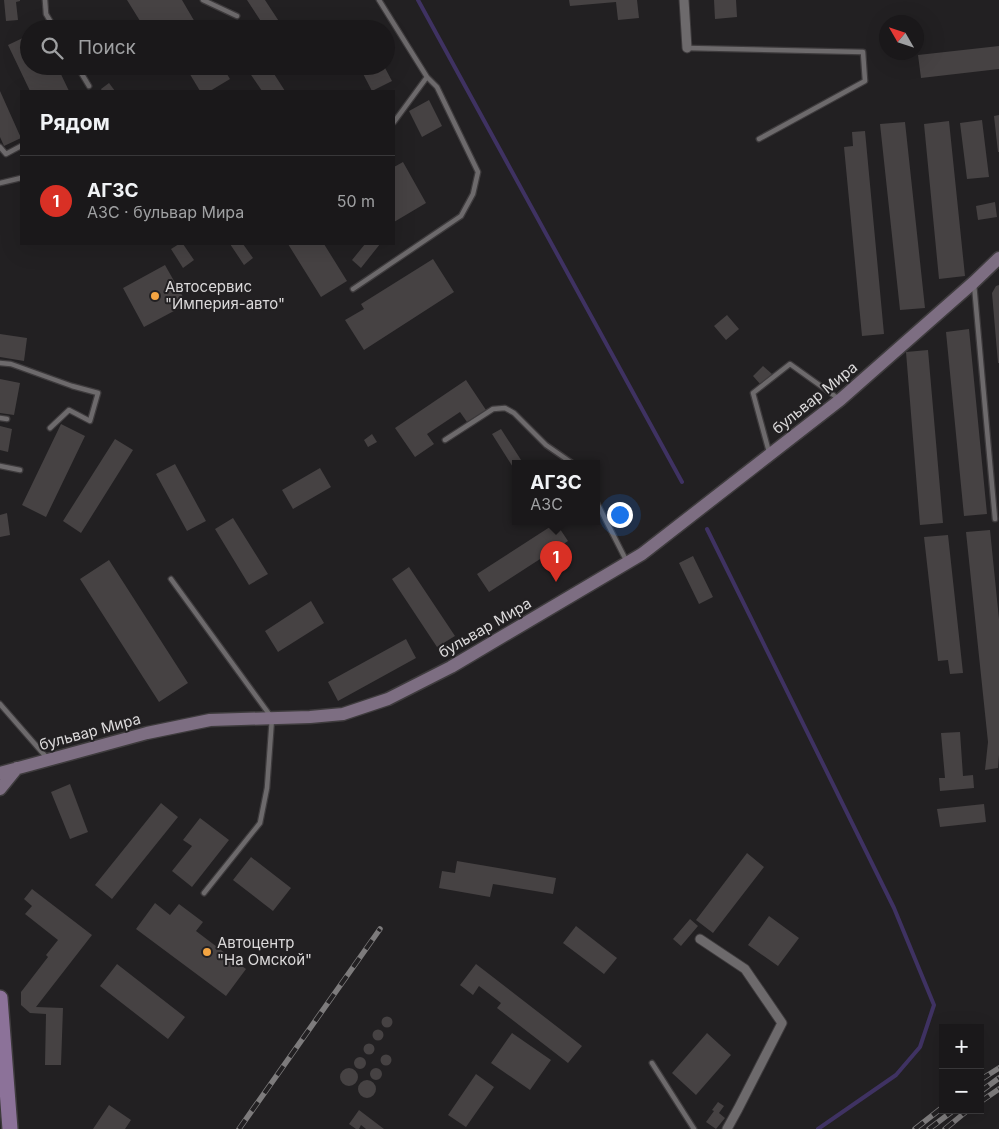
<!DOCTYPE html>
<html lang="ru">
<meta charset="utf-8">
<style>
:root{--surface:#1a181a;--page:#272527;--text:#f1f3f6;--muted:#9fa0a2;--line:#383739;--accent:#d93025}
body{margin:0;font-family:Inter,sans-serif;background:var(--page);color:var(--text)}
.controls{position:absolute;right:15px;bottom:15px;display:grid;overflow:hidden;border-radius:0px;box-shadow:0 5px 20px #0002}
.controls button{width:45px;height:45px;display:grid;place-items:center;padding:0;border:0;border-bottom:1px solid var(--line);background:var(--surface);color:var(--text);font:25px sans-serif}
.compass{position:absolute;left:879px;top:15px;width:45px;height:45px;border-radius:50%;background:var(--surface);box-shadow:0 5px 20px #0002;rotate:309deg}
.you{position:absolute;left:619px;top:514px;width:18px;height:18px;margin:-12px;border:4px solid #fff;border-radius:50%;background:#1a73e8;box-shadow:0 0 0 8px #1a73e833}
.badge{display:grid;place-items:center;width:32px;height:32px;border-radius:50%;background:var(--accent);color:#fff;font-size:16px;font-weight:700}
.pin{position:absolute;translate:-50% -41px;filter:drop-shadow(0 1px 2px #0008)}
.pin::after{content:'';position:absolute;top:26px;width:18px;height:15px;background:inherit;clip-path:polygon(0 0,100% 0,50% 100%)}
.popup{position:absolute;left:512px;top:460px;width:88px;height:65px;box-sizing:border-box;display:grid;place-content:center;border-radius:0px;background:var(--surface);filter:drop-shadow(0 1px 4px #0005);font-size:16px;white-space:nowrap;color:var(--muted)}
.popup b{font-size:19px;color:var(--text)}
.popup::after{content:'';position:absolute;left:50%;top:100%;margin-left:-10px;border:10px solid transparent;border-top-color:var(--surface)}
.list{margin:0;padding:0;list-style:none}
h2{display:flex;justify-content:space-between;align-items:center;height:65px;margin:0;padding:0 20px;font-size:21px}
h2 small{font-size:16px;font-weight:400;color:var(--muted)}
.list li{display:grid;grid-template-columns:32px 1fr auto;gap:15px;align-items:center;box-sizing:border-box;height:90px;padding:0 20px;border-top:1px solid var(--line)}
.list b{display:block;font-size:19px;white-space:nowrap}
.list p{margin:0;font-size:16px;white-space:nowrap;color:var(--muted)}
.list em{font-size:16px;font-style:normal;color:var(--muted)}
.icon{flex:none;width:28px;height:28px;fill:none;stroke:currentColor;stroke-width:2;stroke-linecap:round;stroke-linejoin:round}
.map{position:relative;flex:none;width:999px;height:1129px;overflow:hidden}
.search{position:absolute;background:var(--surface);box-shadow:0 5px 20px #0002;left:20px;top:20px;width:375px;height:55px;display:flex;align-items:center;gap:12px;box-sizing:border-box;padding:0 18px;border-radius:28px;color:var(--muted);font-size:19px}
.panel{position:absolute;background:var(--surface);box-shadow:0 5px 20px #0002;left:20px;top:90px;width:375px;height:155px;border-radius:0px}
.map>svg:first-child{display:block}
.lines{fill:none;stroke-linecap:round;stroke-linejoin:round}
.stream{stroke:#3f3262;stroke-width:4}
.building{fill:#464243}
.lane-casing{stroke:#3e3b3d;stroke-width:7}
.street-casing{stroke:#3e3b3d;stroke-width:11}
.secondary-casing{stroke:#3e3b3d;stroke-width:15}
.primary-casing{stroke:#3e3b3d;stroke-width:18}
.lane{stroke:#6d6a6c;stroke-width:4.5}
.street{stroke:#6d6a6c;stroke-width:9}
.secondary{stroke:#7d6e82;stroke-width:12}
.primary{stroke:#8c7299;stroke-width:15}
.rail-casing{stroke:#7d7b7c;stroke-width:5.5}
.rail{stroke:#222022;stroke-width:4;stroke-dasharray:11;stroke-linecap:butt}
.poi-dot{fill:#f3a442;stroke:#222022;stroke-width:2}
.labels{text-anchor:middle;stroke-width:4;stroke-linejoin:round;paint-order:stroke}
.poi-label{font-size:15px;fill:#dbd9da;stroke:#222022;text-anchor:start}
.street-label{font-size:15px;fill:#dbd9da;stroke:#222022}
</style>
<div class="map">
<svg width="999" height="1129" viewBox="0 0 999 1129">
<rect width="100%" height="100%" fill="#222022"/>
<g class="lines">
<path class="stream" d="M418 0 682 482
M707 529 894 908 934 1005 920 1047 896 1075 818 1129"/>
</g>
<path class="building" d="M4 0H20V1L16 2 18 20 6 21Z
M127 0H182L199 29H163L161 26 157 29H145Z
M247 0H265L284 29H266Z
M569 0H637L639 18 618 20 616 2 570 6Z
M714 0H736L737 17 715 19Z
M29 35V66H57L69 91H30L8 45Z
M999 46V69L921 78 918 55Z
M185 66H222L230 79 210 91H200Z
M245 66H269L285 91H262Z
M359 66H384L392 81 372 91Z
M109 83 115 91H102L101 89Z
M0 91 21 138 4 146 0 137Z
M429 100 442 126 422 137 409 111Z
M999 115V152H998L994 116Z
M982 120 989 177 967 179 960 123Z
M949 121 965 276 939 279 924 124Z
M905 122 925 308 900 310 880 124Z
M865 131 884 334 862 336 844 147 853 146 852 132Z
M403 162 426 203 394 222V167Z
M995 202 997 217 978 220 976 206Z
M179 244H183L194 260 183 268 171 249Z
M230 244H243L253 258 244 265Z
M288 244H324L347 281 321 297Z
M365 244H380L361 268 352 260Z
M433 259 454 292 364 350 345 320 364 309 361 304Z
M165 265 187 304 144 327 123 288Z
M999 285V363H998L992 293 996 286Z
M727 315 739 329 726 340 714 326Z
M969 329 987 514 964 516 946 332Z
M0 334 27 338 24 361 0 357Z
M928 350 943 523 920 525 906 352Z
M763 366 772 374 761 385 753 376Z
M0 379 20 383 14 415 0 413Z
M466 380 486 410 467 422 460 412 427 434 434 444 415 457 395 428Z
M61 424 85 436 46 517 22 505Z
M0 426 12 429 8 452 0 450Z
M501 429 523 463H516V472L492 434Z
M372 434 377 442 368 447 364 440Z
M115 439 133 450 81 533 63 521Z
M175 464 206 521 187 531 156 474Z
M320 468 331 487 293 509 282 490Z
M7 513 10 535 0 537V515Z
M233 518 268 574 249 585 215 529Z
M556 523 568 541 489 592 477 574Z
M990 530 999 619V755L998 768 985 770 988 742 966 532Z
M948 535 963 673 950 674 948 660 938 661 924 537Z
M693 556 713 597 699 604 679 563Z
M109 560 188 683 159 702 80 579Z
M409 567 455 636 437 647 392 579Z
M311 601 324 623 278 652 265 631Z
M406 639 416 658 338 701 328 682Z
M960 732 963 776 973 775 974 788 940 791 939 778H945L941 733Z
M70 784 88 832 70 839 51 792Z
M161 803 178 817 112 899 95 885Z
M984 804 986 822 940 827 937 809Z
M200 818 229 840 192 887 172 871 192 846 183 840Z
M747 853 764 867 713 933 696 920Z
M251 857 291 888 273 911 233 880Z
M457 861 556 878 553 894 493 884 490 897 439 888 442 871 455 873Z
M32 889 92 935 36 1007 63 1008 61 1065H45L46 1014 30 1013 21 1005V992L48 957 46 955 58 940 25 914 32 906 24 899Z
M155 903 170 915 179 904 203 922 196 931 246 969 226 996 136 929Z
M769 916 799 938 778 966 748 945Z
M690 919 698 926 681 946 673 939Z
M576 926 617 958 604 974 563 943Z
M117 964 185 1017 168 1039 100 986Z
M476 964 582 1046 568 1063 497 1008 501 1003 479 986 473 995 460 985Z
M381.5 1022a5.5 5.5 0 1 1 11 0a5.5 5.5 0 1 1-11 0Z
M372.5 1035a5.5 5.5 0 1 1 11 0a5.5 5.5 0 1 1-11 0Z
M512 1033 551 1060 530 1090 491 1063Z
M707 1033 731 1055 696 1095 672 1073Z
M363.5 1049a5.5 5.5 0 1 1 11 0a5.5 5.5 0 1 1-11 0Z
M380.5 1060a5.5 5.5 0 1 1 11 0a5.5 5.5 0 1 1-11 0Z
M354 1063a6 6 0 1 1 12 0a6 6 0 1 1-12 0Z
M370 1074a6 6 0 1 1 12 0a6 6 0 1 1-12 0Z
M340 1077a9 9 0 1 1 18 0a9 9 0 1 1-18 0Z
M476 1074 494 1087 466 1127 448 1115Z
M358 1089a9 9 0 1 1 18 0a9 9 0 1 1-18 0Z
M718 1102 724 1106 719 1113 725 1118 716 1129 706 1122 714 1111 712 1110Z
M109 1105 131 1120 125 1129H93Z
M359 1110 384 1129H366L361 1125 359 1129H356L349 1124Z"/>
<g class="lines">
<defs>
<path id="lane" d="M45 0 46 14 55 29
M203 0 237 16
M379 0 427 77 394 122
M687 48 863 52 865 81 759 139
M77 66 89 86
M0 147 6 154 21 146
M0 183 21 178
M974 284 995 519
M353 289 461 216 473 194 478 172 437 87 427 77
M0 363 11 364 72 386 98 393 90 421 69 410 50 428
M0 418 7 419
M445 440 493 409 505 408 514 413 546 445 572 463
M769 452 753 393 790 364 839 399
M0 466 20 470
M596 501 627 562
M171 579 272 718 267 788 260 823 204 893
M0 704 47 758
M652 1063 694 1129"/>
<path id="street" d="M684 0 687 48
M700 939 745 969 782 1023 738 1109 727 1129"/>
<path id="secondary" d="M0 773 147 733 210 720 310 717 343 714 388 699 451 667 642 554 840 400 974 282 999 258
M0 789 17 768"/>
<path id="primary" d="M0 998 10 1129"/>
</defs>
<use href="#lane" class="lane-casing"/>
<use href="#street" class="street-casing"/>
<use href="#secondary" class="secondary-casing"/>
<use href="#primary" class="primary-casing"/>
<use href="#lane" class="lane"/>
<use href="#street" class="street"/>
<use href="#secondary" class="secondary"/>
<use href="#primary" class="primary"/>
<defs>
<path id="rail" d="M980 1080 999 1068
M980 1092 999 1078
M980 1102 999 1089
M239 1129 380 929
M915 1129 943 1107
M929 1129 954 1110
M945 1129 968 1110"/>
</defs>
<use href="#rail" class="rail-casing"/>
<use href="#rail" class="rail"/>
</g>
<g class="poi-dot">
<circle cx="155" cy="296" r="5"/>
<circle cx="207" cy="952" r="5"/>
</g>
<g class="labels">
<g class="poi-label">
<text x="165" y="292">Автосервис<tspan x="165" dy="17">"Империя-авто"</tspan></text>
<text x="217" y="948">Автоцентр<tspan x="217" dy="17">"На Омской"</tspan></text>
</g>
<g class="street-label">
<text transform="translate(815 398) rotate(-39)" y="5">бульвар Мира</text>
<text transform="translate(485 628) rotate(-30)" y="5">бульвар Мира</text>
<text transform="translate(90 732) rotate(-15)" y="5">бульвар Мира</text>
</g>
</g>
</svg>
<div class="controls">
<button>+</button>
<button>−</button>
</div>
<svg class="compass" viewBox="-18 -18 36 36"><path d="M0-13l5 13h-10z" fill="#e53935"/><path d="M0 13l5-13h-10z" fill="#9fa0a2"/></svg>
<div class="you"></div>
<div class="pin badge" style="left:556px;top:582px">1</div>
<div class="popup"><b>АГЗС</b>АЗС</div>
<div class="search"><svg class="icon" aria-label="search" viewBox="0 0 24 24"><circle cx="10" cy="10" r="6"/><path d="M15 15l6 6"/></svg>Поиск</div>
<section class="panel">
<h2>Рядом<small></small></h2>
<ul class="list">
<li><span class="badge">1</span><div><b>АГЗС</b><p>АЗС · бульвар Мира</p></div><em>50 m</em></li>
</ul>
</section>
</div>
